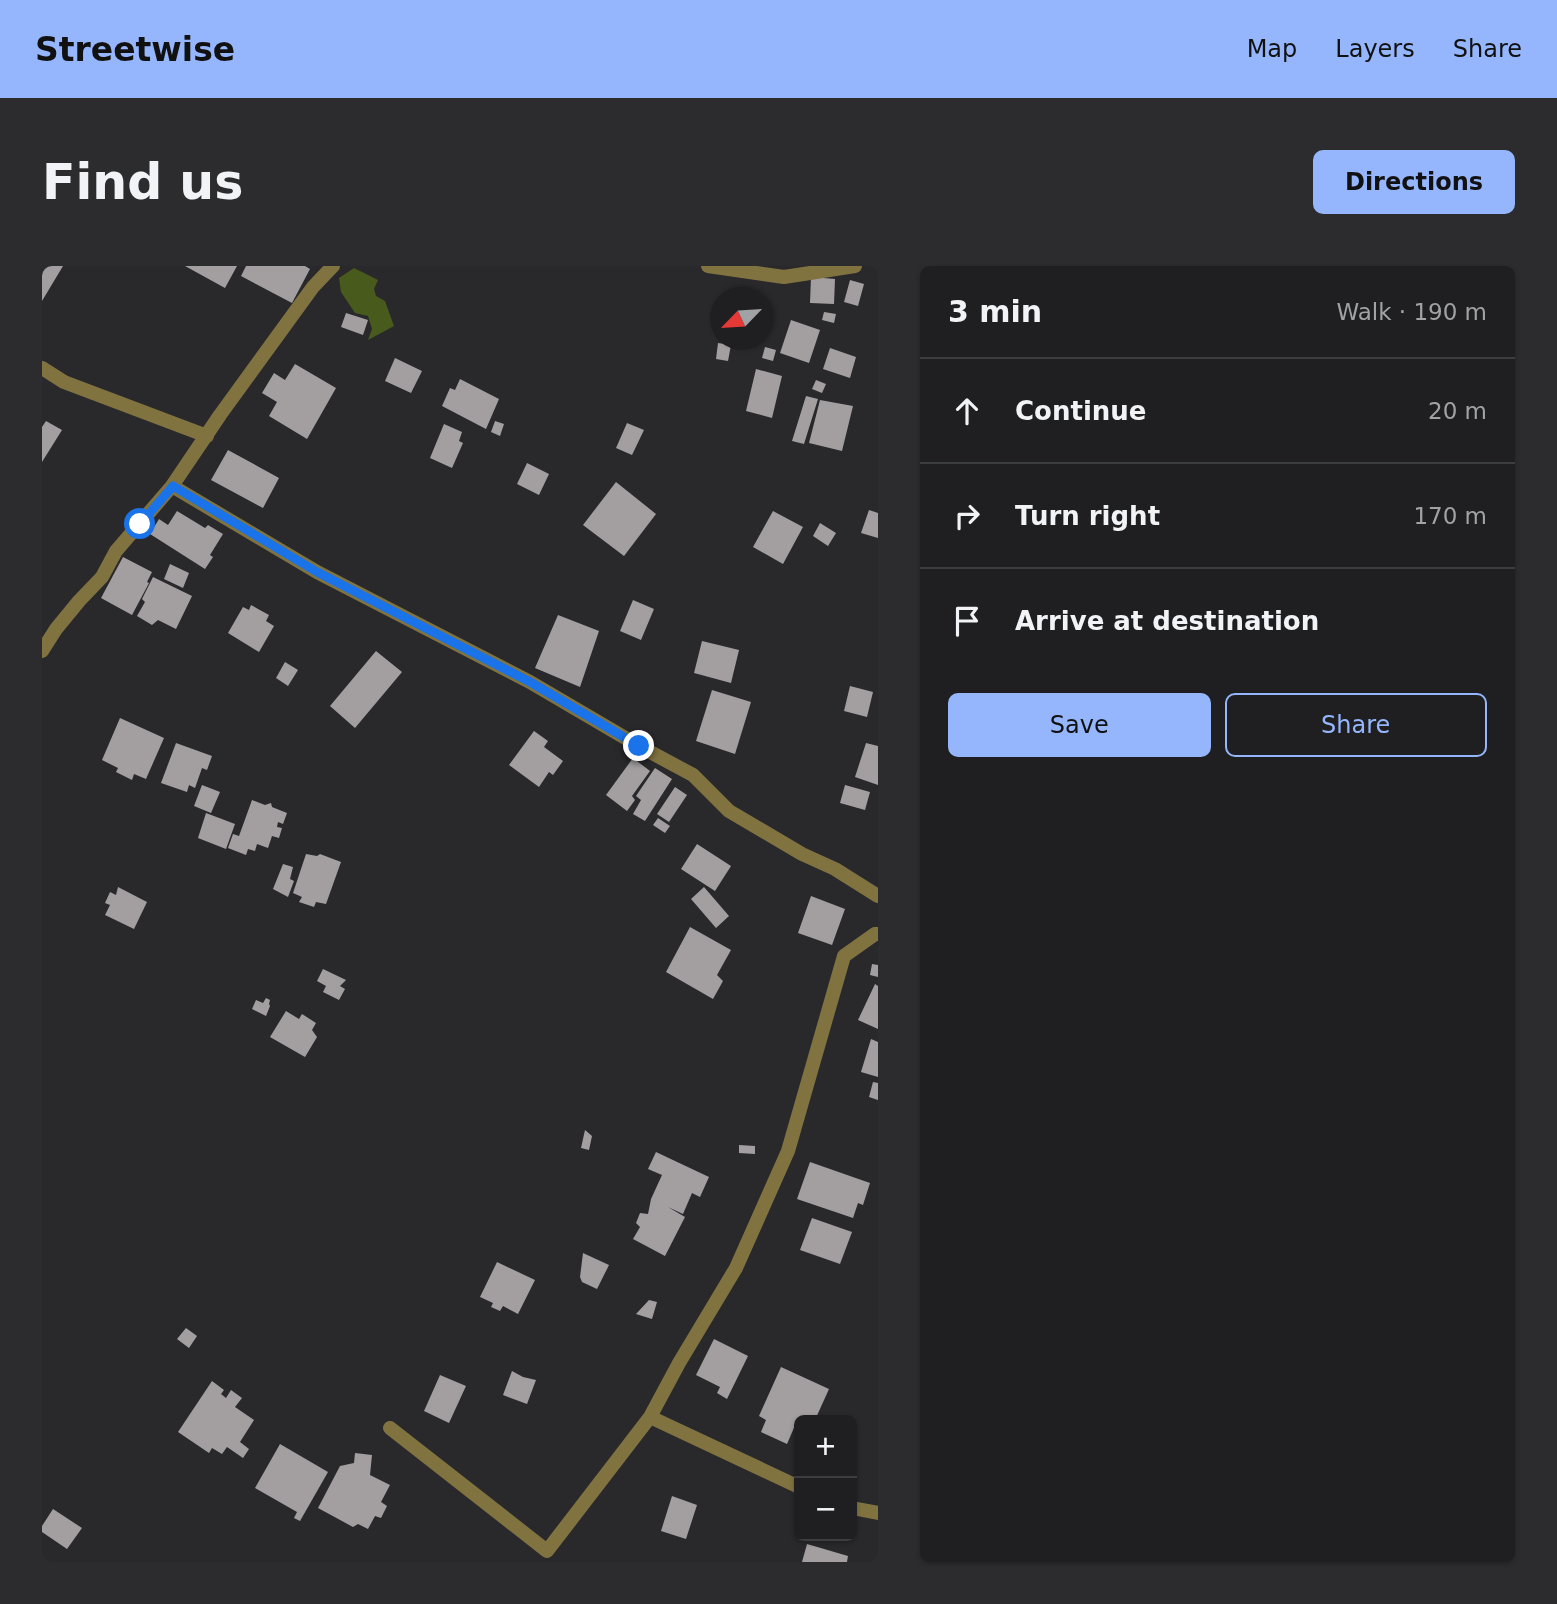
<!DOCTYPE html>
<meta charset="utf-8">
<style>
:root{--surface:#1f1f21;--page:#2c2c2e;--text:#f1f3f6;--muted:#a1a2a5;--line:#3c3d3f;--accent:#95b6fd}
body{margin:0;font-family:"DejaVu Sans",sans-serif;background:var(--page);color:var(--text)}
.controls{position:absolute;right:21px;bottom:21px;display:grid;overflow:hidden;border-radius:10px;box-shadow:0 2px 5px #0004}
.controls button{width:63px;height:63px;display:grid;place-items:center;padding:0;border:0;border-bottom:2px solid var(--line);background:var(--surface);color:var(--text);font:35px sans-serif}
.compass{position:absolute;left:668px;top:21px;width:63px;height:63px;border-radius:50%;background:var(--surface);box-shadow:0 2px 5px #0004;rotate:245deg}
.stop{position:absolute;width:21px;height:21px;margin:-16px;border:5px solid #1a73e8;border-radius:50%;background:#fff}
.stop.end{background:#1a73e8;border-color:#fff;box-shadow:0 2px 7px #0008}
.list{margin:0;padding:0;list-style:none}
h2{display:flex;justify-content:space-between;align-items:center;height:91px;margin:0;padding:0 28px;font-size:30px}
h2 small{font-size:23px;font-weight:400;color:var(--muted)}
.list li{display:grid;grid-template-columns:46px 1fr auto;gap:21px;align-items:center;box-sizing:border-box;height:105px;padding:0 28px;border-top:2px solid var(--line)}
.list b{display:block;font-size:26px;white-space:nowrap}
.list em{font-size:23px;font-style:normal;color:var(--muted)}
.actions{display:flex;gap:14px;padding:21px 28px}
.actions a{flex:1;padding:16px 0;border:2px solid var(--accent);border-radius:10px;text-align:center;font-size:24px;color:var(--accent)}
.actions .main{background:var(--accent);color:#111}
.icon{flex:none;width:38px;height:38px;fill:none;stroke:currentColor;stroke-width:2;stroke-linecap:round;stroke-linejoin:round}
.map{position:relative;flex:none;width:836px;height:1296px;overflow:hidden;border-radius:10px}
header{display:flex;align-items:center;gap:42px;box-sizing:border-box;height:98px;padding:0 35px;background:var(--accent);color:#111}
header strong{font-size:33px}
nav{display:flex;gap:38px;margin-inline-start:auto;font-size:24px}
.intro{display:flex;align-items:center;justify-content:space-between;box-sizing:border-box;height:168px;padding:0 42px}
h1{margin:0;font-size:49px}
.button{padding:18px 32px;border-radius:10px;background:var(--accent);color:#111;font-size:24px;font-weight:700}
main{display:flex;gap:42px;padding:0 42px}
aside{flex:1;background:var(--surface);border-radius:10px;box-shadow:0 2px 5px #0004}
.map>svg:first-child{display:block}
.green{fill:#495a1d}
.building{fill:#a39fa1}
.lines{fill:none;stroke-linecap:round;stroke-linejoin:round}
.street{stroke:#817340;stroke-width:14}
.route{stroke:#1a73e8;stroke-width:9}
</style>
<header>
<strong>Streetwise</strong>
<nav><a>Map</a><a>Layers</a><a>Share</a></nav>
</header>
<div class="intro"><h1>Find us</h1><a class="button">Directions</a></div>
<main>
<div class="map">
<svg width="836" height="1296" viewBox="0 0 836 1296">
<rect width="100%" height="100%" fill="#29292c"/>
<path class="green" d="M312 2 336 14 332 23 334 30 343 35 352 60 326 74 330 63 326 50 313 47 299 26 297 12Z"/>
<path class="building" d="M0 0H21L0 35Z
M143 0H195L183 22Z
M204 0H263L268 3 250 37 199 10Z
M769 11 793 13 792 38 768 37Z
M808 14 822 18 816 40 802 36Z
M782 46 794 48 792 57 780 54Z
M304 47 326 54 321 69 299 61Z
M749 54 778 64 767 97 738 87Z
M676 77 689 79 686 95 674 93Z
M723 81 734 84 731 95 720 92Z
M788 82 814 91 808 112 781 103Z
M353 92 380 105 369 127 343 115Z
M253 98 294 122 265 173 227 150 235 136 220 127 232 107 243 114Z
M714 103 740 110 730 152 704 145Z
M418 113 457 133 444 163 400 140 408 122 413 124Z
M774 114 784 118 780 127 770 123Z
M764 130 776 133 762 178 750 175Z
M778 134 811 140 800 185 767 177Z
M4 155 20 164 0 196V161Z
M453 155 462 158 458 170 449 166Z
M585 157 602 164 590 189 574 182Z
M402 158 420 166 417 175 421 177 410 202 388 192Z
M186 184 237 212 221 242 169 214Z
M485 197 507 208 497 229 475 218Z
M574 216 614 248 582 290 541 259Z
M827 244 836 247V272L819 267Z
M135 245 163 262 166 259 181 268 168 289 171 291 163 303 108 268 117 253 126 259Z
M731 245 761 261 741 298 711 281Z
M778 257 794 267 786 280 771 270Z
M81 291 110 306 105 316 107 317 90 349 59 332Z
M128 298 147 307 141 322 122 313Z
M111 311 150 330 134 363 116 354 110 359 95 350 103 336 100 333Z
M591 334 612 343 599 374 578 365Z
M209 339 227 349 224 355 232 360 217 386 186 367 201 341 207 344Z
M516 349 557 365 538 421 493 402Z
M660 375 697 384 689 417 652 407Z
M334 385 360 406 313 462 288 440Z
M243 396 256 404 246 420 234 412Z
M808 420 831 426 825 451 802 445Z
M670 424 709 436 693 488 654 475Z
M78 452 122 472 104 513 92 508 90 514 74 506 76 502 60 494Z
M492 465 506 475 502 481 521 495 511 509 507 506 497 521 467 499Z
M134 477 170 490 165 504 160 502 153 522 147 519 145 526 119 517Z
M824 477 836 480V519L813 511Z
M591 492 608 505 590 530 593 534 585 545 564 529Z
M613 502 630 513 603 555 591 548 599 534 594 530Z
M160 519 178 526 169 547 152 540Z
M803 519 828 526 823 544 798 537Z
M633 521 645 529 627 556 615 548Z
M210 534 223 539 229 537 230 541 245 547 241 558 236 556 235 561 240 562 237 572 230 570 226 582 215 578 213 585 206 583 204 589 186 582 191 568 197 570Z
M164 547 193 558 184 583 156 572Z
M616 552 628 560 623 567 611 559Z
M655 578 689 600 673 625 639 603Z
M264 588 275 590 278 588 299 596 284 638 274 636 272 641 257 636 260 631 251 627Z
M241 598 251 601 248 613 252 615 246 631 231 623Z
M76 621 105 636 92 663 63 649 68 639 63 637 68 626 74 629Z
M662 621 687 650 674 662 649 633Z
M769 630 803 643 790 679 756 667Z
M648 661 689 684 675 709 681 715 671 733 624 706Z
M830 698 836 699V711L828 709Z
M281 703 304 714 298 720 303 723 297 734 281 726 284 720 275 715Z
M833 718 836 720V763L816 754Z
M224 732 228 734 227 738 228 740 224 750 210 743 214 734 221 737Z
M244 745 257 753 260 748 274 757 270 764 275 771 263 791 228 771Z
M829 773 836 776V811L819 806Z
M831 816 836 817V834L827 831Z
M543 864 550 870 547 884 539 882Z
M697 879 713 880V888L697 887Z
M614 886 667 911 658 931 650 927 641 948 626 941 643 951 623 990 591 973 598 961 594 957 598 947 606 948 609 933 620 909 606 903Z
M768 896 828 917 821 939 816 937 811 952 755 933Z
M770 952 810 966 798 998 758 984Z
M541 987 567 999 555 1023 540 1016 538 1011Z
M455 996 493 1014 476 1048 461 1040 458 1045 449 1041 451 1037 438 1031Z
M607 1034 615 1036 610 1053 594 1048Z
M144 1062 155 1070 147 1082 135 1073Z
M672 1073 706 1090 685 1133 675 1127 678 1121 654 1109Z
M739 1101 787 1123 773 1154H757V1158L754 1157 745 1178 719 1166 724 1154 717 1150Z
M470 1105 481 1111 494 1114 485 1138 461 1129Z
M398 1109 424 1120 407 1157 382 1145Z
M170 1115 182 1124 179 1128 184 1132 189 1124 200 1132 193 1141 212 1154 198 1176 207 1183 201 1192 185 1181 180 1188 170 1182 167 1187 136 1166Z
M238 1178 286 1206 258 1255 252 1252 255 1246 213 1222Z
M313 1187 330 1189 328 1209 348 1219 339 1236 345 1240 339 1252 333 1250 326 1263 316 1258 311 1261 276 1242 298 1200 312 1197Z
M630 1230 655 1239 644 1273 619 1265Z
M11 1243 40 1262 25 1283 0 1266V1260Z
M765 1278 806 1290 805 1296H760Z"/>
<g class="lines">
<path class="street" d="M666 0 742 11 813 0
M0 102 22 116 165 170
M130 220 275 306 488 416 597 480 651 509 687 545 760 588 793 603 836 630
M0 385 14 363 37 335 60 311 74 285 130 220 178 149 271 21 291 0
M608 1151 637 1097 694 1002 746 885 802 690 833 668H836
M348 1162 505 1285 608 1151 757 1221
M810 1242 836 1247"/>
</g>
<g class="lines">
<path class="route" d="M98 258 131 220 275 306 488 416 597 480"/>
</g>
</svg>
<div class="controls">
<button>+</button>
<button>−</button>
</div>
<svg class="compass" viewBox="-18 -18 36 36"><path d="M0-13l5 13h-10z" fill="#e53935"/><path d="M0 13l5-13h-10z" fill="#a1a2a5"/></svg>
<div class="stop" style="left:98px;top:258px"></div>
<div class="stop end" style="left:597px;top:480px"></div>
</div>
<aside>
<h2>3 min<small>Walk · 190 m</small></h2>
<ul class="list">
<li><svg class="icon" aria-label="ahead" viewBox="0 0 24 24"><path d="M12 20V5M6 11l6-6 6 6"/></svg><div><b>Continue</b></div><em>20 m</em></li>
<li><svg class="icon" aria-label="right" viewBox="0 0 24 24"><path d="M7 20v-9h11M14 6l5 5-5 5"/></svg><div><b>Turn right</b></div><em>170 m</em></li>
<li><svg class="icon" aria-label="arrive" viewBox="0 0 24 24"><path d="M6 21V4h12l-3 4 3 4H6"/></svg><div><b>Arrive at destination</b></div></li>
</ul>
<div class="actions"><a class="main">Save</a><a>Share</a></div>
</aside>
</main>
